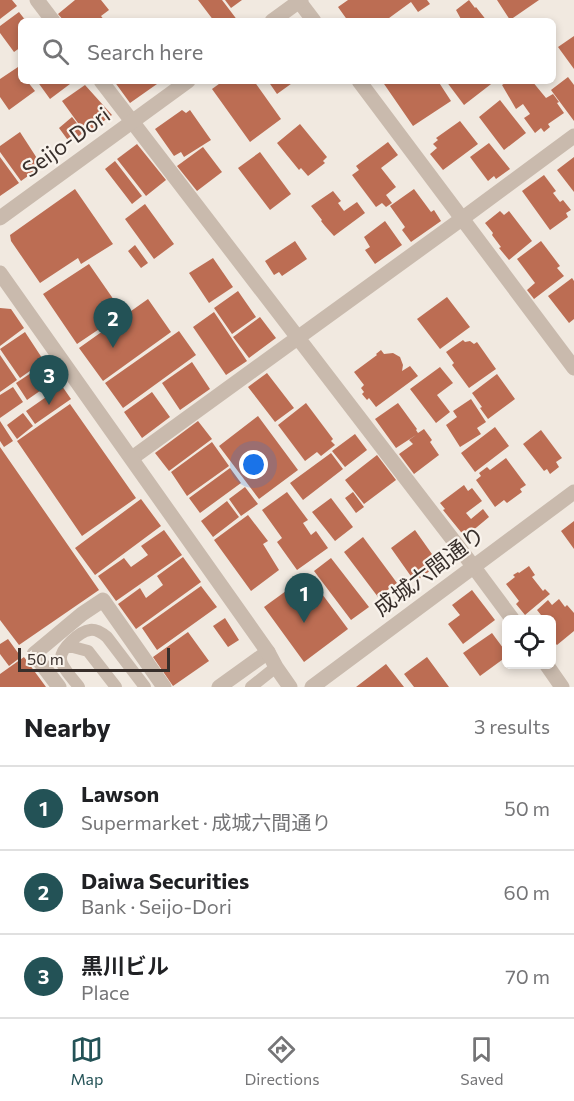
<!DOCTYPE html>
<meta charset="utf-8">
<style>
:root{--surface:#fff;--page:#f6f6f6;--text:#202124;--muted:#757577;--line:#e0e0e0;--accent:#235256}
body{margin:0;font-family:Commissioner,"Noto Sans JP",sans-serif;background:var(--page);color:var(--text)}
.controls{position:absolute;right:18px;bottom:18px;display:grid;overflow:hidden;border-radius:9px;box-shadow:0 3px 9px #0003}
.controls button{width:54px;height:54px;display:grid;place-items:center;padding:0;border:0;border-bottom:2px solid var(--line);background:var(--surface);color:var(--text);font:30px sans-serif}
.scale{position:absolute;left:18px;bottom:15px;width:152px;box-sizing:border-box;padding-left:6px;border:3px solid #382f2b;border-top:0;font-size:16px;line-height:21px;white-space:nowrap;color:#382f2b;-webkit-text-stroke:4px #f9f3ec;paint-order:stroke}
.you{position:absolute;left:254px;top:465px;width:21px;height:21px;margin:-15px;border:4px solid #fff;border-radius:50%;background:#1a73e8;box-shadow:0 0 0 9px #1a73e833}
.badge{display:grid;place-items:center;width:39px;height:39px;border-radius:50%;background:var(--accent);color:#fff;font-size:20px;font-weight:700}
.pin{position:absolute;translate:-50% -50px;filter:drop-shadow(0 2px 3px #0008)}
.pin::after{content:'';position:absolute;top:32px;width:21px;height:18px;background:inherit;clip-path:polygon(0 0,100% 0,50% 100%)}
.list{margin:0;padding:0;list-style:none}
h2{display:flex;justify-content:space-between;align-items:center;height:78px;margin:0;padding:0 24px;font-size:26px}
h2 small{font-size:20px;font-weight:400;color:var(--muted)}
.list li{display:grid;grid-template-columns:39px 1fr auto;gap:18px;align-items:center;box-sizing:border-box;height:84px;padding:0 24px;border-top:2px solid var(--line)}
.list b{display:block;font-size:22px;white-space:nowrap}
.list p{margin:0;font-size:20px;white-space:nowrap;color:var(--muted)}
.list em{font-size:20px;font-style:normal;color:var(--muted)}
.icon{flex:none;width:33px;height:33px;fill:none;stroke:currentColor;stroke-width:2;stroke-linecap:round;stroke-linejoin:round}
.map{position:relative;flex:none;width:574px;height:687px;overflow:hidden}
.search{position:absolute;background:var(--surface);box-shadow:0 3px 9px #0003;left:18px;right:18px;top:18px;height:66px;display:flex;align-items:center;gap:15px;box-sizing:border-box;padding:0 21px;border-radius:9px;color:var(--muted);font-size:22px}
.sheet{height:330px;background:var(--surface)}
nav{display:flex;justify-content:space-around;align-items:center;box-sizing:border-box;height:84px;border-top:2px solid var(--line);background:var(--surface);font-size:16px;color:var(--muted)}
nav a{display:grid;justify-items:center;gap:3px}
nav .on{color:var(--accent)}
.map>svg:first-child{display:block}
.building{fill:#bc6d53}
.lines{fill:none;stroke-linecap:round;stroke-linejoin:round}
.service{stroke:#c9baad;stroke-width:12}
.pedestrian{stroke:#c9baad;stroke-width:15}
.minor{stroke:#c9baad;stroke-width:15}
.tertiary{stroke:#c9baad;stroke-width:15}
.labels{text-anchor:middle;stroke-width:4.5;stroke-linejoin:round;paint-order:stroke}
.street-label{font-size:22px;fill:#382f2b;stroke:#f9f3ec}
</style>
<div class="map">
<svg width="574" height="687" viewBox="0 0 574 687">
<rect width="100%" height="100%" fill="#f1e9e0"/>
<path class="building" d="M0 0H12L17 6 0 19Z
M75 0H101L109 10 101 16 105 21H64L58 14Z
M198 0H222L238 21H214Z
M225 0H242L231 8Z
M348 0H427L430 4 418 12 411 2 385 21H348L338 7Z
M469 0 475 8 476 7 487 21H462L456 10Z
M497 0H539L510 20Z
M19 12 26 21H21V47L14 52 0 33V26Z
M574 36V69L558 47Z
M18 67 21 72V81H27L35 91 9 110 0 97V79Z
M568 77 574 85V121L551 90Z
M37 81H74L50 99Z
M114 81H155L157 84 130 103Z
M223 81H254L281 119 250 142 212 89Z
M268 81H295L277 94Z
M382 81H438L451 101 413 126Z
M446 81H495L464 105Z
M508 81H523L525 84 532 81 546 98 553 94 559 102 557 103 564 113 548 124 550 127 544 132 541 128 535 133 524 118 530 114 523 104 516 109 502 85Z
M85 85 112 115 86 134 62 101Z
M500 100 526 133 504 150 479 117Z
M182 110 186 113 190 110 211 140 184 157 181 152 174 156 155 129Z
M72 117 84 132 70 143 59 128Z
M460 121 478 144 443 170 430 154 437 148 433 144 438 140 436 138Z
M300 124 327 157 323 161 325 163 308 176 301 168 299 170 277 143Z
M20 132 42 166 21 181 0 152V146Z
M388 142 398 155 381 168 396 187 386 195 392 203 386 207 382 203 376 207 352 175 359 170 356 166Z
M489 143 510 169 496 179 494 176 488 181 470 157Z
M137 144 166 180 146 196 117 159Z
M203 147 222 172 197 191 177 166Z
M260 152 291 194 270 210 238 168Z
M0 157 19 183 0 196Z
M574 157V192L557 170Z
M115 161 142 196 132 204 105 169Z
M544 175 556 191 553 193 560 202 563 200 571 210 566 213 568 217 550 230 522 191Z
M75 189 113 244 81 264 78 258 40 283 11 241 10 235Z
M414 189 431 212 434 210 441 221 411 242 402 230 405 227 390 206Z
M333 191 341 201 338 203 344 211 357 202 365 213 334 236 325 226 321 221 322 220 311 206Z
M145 204 174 244 154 259 125 219Z
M500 211 504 215 509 211 532 241 509 260 499 248 501 247 492 235 493 233 485 223Z
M385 221 402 245 375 264 365 250 370 247 364 237Z
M295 241 307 259 282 276 279 272 274 275 265 261Z
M541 241 560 266 557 268 564 276 534 299 527 290 535 283 517 259Z
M135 245 148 263 141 268 128 251Z
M213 258 233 287 209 303 189 273Z
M89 264 123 313 77 344 43 294Z
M572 278 574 281V319L569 323 548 296Z
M238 291 256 317 232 334 214 308Z
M447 297 470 327 440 349 417 319Z
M148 299 171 332 103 381 79 348Z
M0 308 11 309 24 328 0 346Z
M214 312 247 361 226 375 193 327Z
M260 317 276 338 249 358 233 337Z
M179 331 196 355 123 408 105 383Z
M25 332 44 361 20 378 0 349Z
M463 340 465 342 470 341 474 344 477 342 496 369 469 388 452 365 454 363 446 352Z
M381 350 384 354 393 353 400 357 403 365 402 371 410 366 418 376 376 407 369 398 367 400 362 394 364 392 361 388 364 385 354 372 377 355 376 354Z
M0 355 17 380 0 392Z
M192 362 210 389 180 410 162 383Z
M46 363 57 379 27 400 16 383Z
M440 367 453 383 437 395 450 412 436 423 410 389Z
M267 373 294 408 275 422 248 387Z
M497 374 515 399 488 419 480 408 482 407 472 393Z
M62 386 71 399 35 424 26 411Z
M13 387 23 402 0 418V395Z
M152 392 170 417 142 438 124 412Z
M471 399 486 422 477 428 481 434 460 447 446 425 457 417 453 411Z
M306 403 333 439 331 441 335 445 321 456 317 452 305 461 278 425Z
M398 403 417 429 416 430 418 433 424 429 432 440 430 442 439 455 414 474 399 454 413 444 409 440 416 435 396 448 375 419Z
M70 404 136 498 82 536 17 441Z
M23 413 33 426 17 439 7 425Z
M258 416 298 470 259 499 219 446Z
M0 421 13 441 4 447 0 441Z
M198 421 212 439 169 471 155 453Z
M495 427 509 446 475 472 461 453Z
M541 430 562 458 556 462 559 467 550 474 547 469 544 471 523 444Z
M355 434 367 450 345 467 332 451Z
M212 442 229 466 187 496 171 472Z
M0 447 99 590 19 645 0 620Z
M331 453 343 469 303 500 290 483Z
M377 455 396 480 364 504 345 480Z
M506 458 526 485 520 489 522 492 507 503 504 500 495 507 476 480 481 476 479 473 487 467 490 470Z
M230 468 241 483 200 513 189 498Z
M464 485 468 491 472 488 482 501 466 513 471 519 483 509 489 517 465 537 443 510 445 509 440 503Z
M245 487 258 504 241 516 229 499Z
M287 492 308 520 303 523 311 535 316 531 328 548 297 570 277 542 282 538 262 510Z
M353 492 364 507 356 513 345 498Z
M331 498 353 527 335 541 312 512Z
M141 499 161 526 95 575 75 548Z
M227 501 239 517 213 537 201 521Z
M248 515 268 541 263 544 279 570 251 591 214 540Z
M574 521V549L561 531Z
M164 530 182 555 116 601 98 576 124 558 131 567 148 555 141 546Z
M415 530 439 564 415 582 391 548Z
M363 537 397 583 378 597 344 552Z
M183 557 201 582 136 629 118 604 140 588 146 598 163 585 157 576Z
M331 558 369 607 351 620 314 571Z
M529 566 535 575 532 577 543 591 545 589 550 594 525 615 516 604 519 601 506 584 515 577 513 575 518 572 519 573Z
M308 575 348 629 304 662 264 607Z
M201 586 217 607 157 650 142 628Z
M472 590 495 620 463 644 448 624 460 615 452 605Z
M559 599 565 607 567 605 574 613V631L557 645 554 642 553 643 552 641V620H543L539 616 541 615 537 610 548 600 552 605Z
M225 618 239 640 228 647 213 626Z
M188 632 209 661 173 686 153 657Z
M492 633 506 652V657L480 676 463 653Z
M8 639 21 657 9 666 0 654V644Z
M24 657 46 687H0V674Z
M427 657 449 687H414L404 674Z
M386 664 404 687H356Z"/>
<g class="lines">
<path class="service" d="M66 647H73L88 651 116 687
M79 687C74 680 61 667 61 659 60 649 80 631 90 630 96 629 102 633 107 637L145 687
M251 687 276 667"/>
<path class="pedestrian" d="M59 687 34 654 82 614 103 600 164 687
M219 687 268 652"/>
<path class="minor" d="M37 0 53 21
M298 0 314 21
M101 81 473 566 513 620
M359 81 574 368
M132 458 463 218 574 136
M546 664 562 687"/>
<path class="tertiary" d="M272 21 301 0
M0 218 188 81
M0 273 268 652 276 667 290 687
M312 687 574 492"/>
</g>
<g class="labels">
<g class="street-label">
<text transform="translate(66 142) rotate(-36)" y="8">Seijo-Dori</text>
<text transform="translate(429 571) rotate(-37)" y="8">成城六間通り</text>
</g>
</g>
</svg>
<div class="controls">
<button><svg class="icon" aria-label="locate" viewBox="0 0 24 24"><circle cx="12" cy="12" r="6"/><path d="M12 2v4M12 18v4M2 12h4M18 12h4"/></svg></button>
</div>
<div class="scale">50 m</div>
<div class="you"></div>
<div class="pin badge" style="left:304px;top:623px">1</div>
<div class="pin badge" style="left:113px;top:348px">2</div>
<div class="pin badge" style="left:49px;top:405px">3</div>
<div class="search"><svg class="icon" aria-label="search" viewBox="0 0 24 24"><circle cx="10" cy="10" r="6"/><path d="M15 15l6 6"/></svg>Search here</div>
</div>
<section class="sheet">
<h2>Nearby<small>3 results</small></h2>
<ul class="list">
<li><span class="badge">1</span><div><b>Lawson</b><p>Supermarket · 成城六間通り</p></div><em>50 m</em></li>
<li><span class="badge">2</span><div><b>Daiwa Securities</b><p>Bank · Seijo-Dori</p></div><em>60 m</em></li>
<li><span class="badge">3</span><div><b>黒川ビル</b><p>Place</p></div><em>70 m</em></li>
</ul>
</section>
<nav>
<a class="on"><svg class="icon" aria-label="map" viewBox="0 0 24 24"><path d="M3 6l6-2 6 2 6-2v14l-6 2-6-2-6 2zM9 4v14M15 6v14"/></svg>Map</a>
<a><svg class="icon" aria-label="directions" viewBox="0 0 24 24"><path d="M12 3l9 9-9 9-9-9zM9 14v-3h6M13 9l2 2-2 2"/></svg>Directions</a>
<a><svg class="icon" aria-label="saved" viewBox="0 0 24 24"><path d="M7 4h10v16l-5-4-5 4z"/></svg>Saved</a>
</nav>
